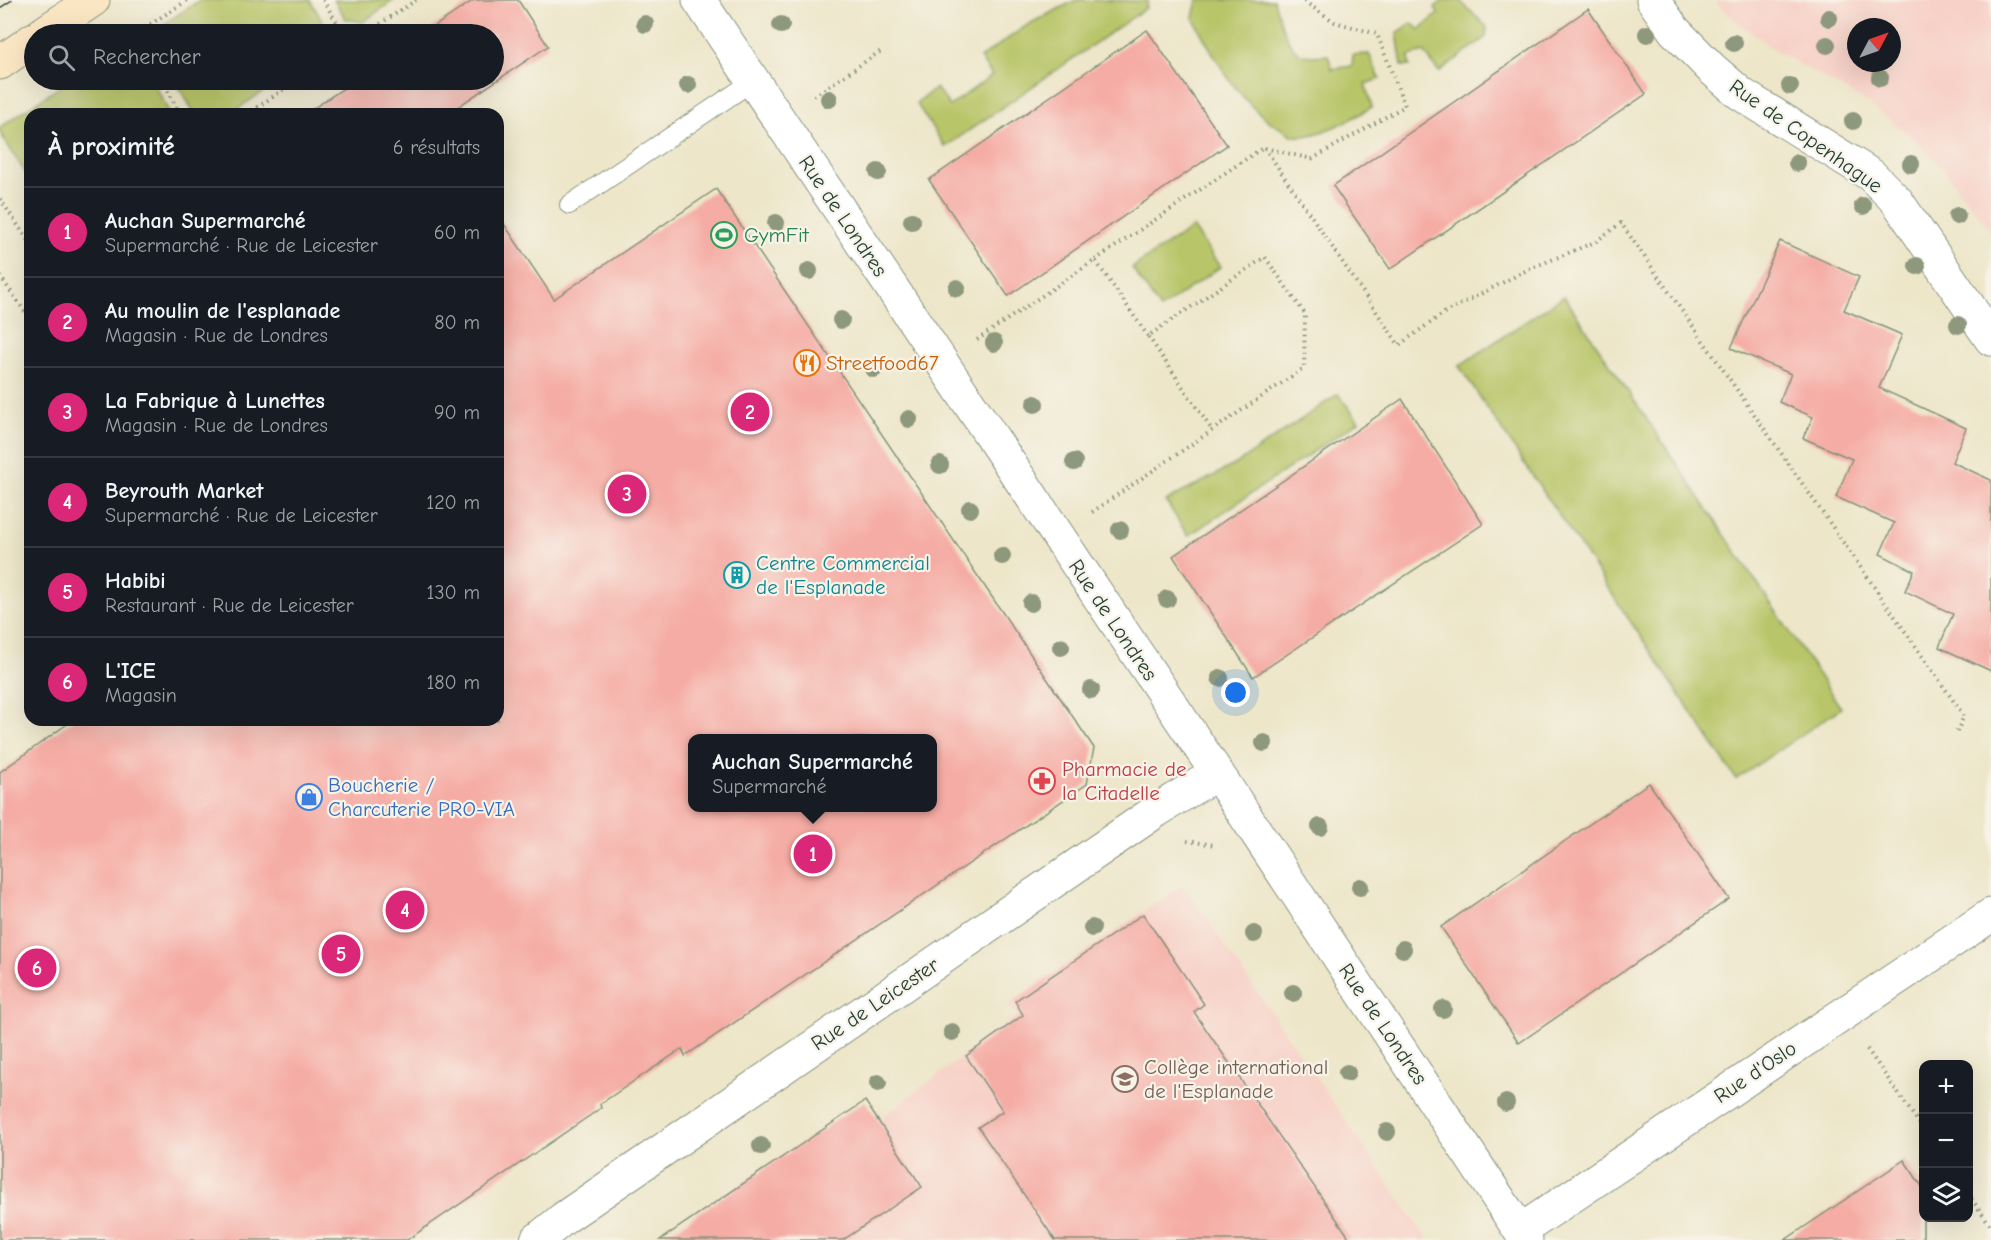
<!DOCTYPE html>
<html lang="fr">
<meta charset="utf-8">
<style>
:root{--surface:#171b24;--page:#242831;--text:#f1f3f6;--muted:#9ea1a6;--line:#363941;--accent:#db2777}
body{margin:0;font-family:"Comic Neue",sans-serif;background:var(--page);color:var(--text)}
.controls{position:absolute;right:18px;bottom:18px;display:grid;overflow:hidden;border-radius:12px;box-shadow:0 6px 24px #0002}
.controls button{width:54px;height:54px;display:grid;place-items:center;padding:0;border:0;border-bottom:2px solid var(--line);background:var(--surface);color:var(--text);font:30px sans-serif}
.compass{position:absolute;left:1847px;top:18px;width:54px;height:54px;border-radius:50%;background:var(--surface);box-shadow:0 6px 24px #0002;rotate:49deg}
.you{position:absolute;left:1236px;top:693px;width:21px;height:21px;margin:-15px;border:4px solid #fff;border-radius:50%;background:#1a73e8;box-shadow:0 0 0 9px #1a73e833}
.badge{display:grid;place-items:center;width:39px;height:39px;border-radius:50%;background:var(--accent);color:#fff;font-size:20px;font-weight:700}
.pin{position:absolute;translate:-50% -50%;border:3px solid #fff;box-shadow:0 2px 6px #0006}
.popup{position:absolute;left:688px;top:734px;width:249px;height:78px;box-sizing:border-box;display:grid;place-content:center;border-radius:12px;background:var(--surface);filter:drop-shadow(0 2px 4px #0005);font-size:20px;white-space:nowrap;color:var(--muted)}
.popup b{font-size:22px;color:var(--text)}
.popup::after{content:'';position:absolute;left:50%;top:100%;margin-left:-12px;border:12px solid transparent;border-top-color:var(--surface)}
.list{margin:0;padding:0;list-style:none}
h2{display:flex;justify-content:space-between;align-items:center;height:78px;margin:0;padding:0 24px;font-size:26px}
h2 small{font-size:20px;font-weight:400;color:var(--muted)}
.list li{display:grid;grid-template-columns:39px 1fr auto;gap:18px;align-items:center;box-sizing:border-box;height:90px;padding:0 24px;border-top:2px solid var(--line)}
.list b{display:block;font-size:22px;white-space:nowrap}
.list p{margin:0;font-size:20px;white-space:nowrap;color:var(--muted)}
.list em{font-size:20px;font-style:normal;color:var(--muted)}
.icon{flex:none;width:33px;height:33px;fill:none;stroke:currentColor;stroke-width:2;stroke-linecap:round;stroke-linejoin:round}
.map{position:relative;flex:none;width:1991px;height:1240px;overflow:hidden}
.search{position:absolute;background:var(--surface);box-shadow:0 6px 24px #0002;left:24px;top:24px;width:480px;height:66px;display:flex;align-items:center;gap:15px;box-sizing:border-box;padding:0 21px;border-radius:33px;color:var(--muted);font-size:22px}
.panel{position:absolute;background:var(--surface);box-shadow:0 6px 24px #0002;left:24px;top:108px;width:480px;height:618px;border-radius:18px}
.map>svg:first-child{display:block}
.built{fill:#f7d1c7;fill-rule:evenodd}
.green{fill:#b8c567;stroke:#6c814e;stroke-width:1.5}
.building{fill:#f5aca4;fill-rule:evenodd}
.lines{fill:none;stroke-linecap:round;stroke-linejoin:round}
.lane-casing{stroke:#86927e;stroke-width:20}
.street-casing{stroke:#86927e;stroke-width:35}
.secondary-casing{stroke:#86927e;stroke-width:35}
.path{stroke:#86927e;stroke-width:4;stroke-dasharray:1.5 4.5;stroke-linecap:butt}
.lane{stroke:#fff;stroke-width:18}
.street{stroke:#fff;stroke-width:33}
.secondary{stroke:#fbe6c4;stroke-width:33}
.tram{stroke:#1f3d34;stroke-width:1.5}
.tree{fill:#8d987d}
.labels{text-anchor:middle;stroke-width:4.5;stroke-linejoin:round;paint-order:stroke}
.street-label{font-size:21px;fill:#1f3d34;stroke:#f7f3e8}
.leisure-label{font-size:21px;fill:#27864d;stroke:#f7f3e8;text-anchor:start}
.food-label{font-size:21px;fill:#c56008;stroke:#f7f3e8;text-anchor:start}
.culture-label{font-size:21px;fill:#0d838f;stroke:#f7f3e8;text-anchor:start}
.health-label{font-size:21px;fill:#be3a42;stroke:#f7f3e8;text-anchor:start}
.shop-label{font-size:21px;fill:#366cbe;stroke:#f7f3e8;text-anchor:start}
.education-label{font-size:21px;fill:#785e54;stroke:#f7f3e8;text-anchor:start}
</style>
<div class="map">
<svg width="1991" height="1240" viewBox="0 0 1991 1240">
<rect width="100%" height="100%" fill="#f7f3e8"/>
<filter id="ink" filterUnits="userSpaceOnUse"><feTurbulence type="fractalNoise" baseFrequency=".0167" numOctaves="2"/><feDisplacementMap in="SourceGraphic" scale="12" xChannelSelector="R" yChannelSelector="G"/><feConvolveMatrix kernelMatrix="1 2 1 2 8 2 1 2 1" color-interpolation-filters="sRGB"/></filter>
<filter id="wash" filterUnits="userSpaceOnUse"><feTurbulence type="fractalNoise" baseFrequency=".008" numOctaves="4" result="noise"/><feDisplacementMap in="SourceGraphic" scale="24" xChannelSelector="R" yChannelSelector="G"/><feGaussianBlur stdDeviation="1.35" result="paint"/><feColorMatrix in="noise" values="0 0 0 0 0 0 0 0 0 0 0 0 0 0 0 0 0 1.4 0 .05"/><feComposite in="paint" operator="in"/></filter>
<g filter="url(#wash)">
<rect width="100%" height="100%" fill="#ede6c9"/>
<path class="built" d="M1715 0H1991V232L1942 167 1906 132 1869 104 1773 49 1724 11ZM1856 27H1892V63H1856Z
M1183 885 1428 1240H656L865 1101 880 1119 1017 1015 1008 1004Z"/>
<path class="green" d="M200 0H310L330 34H149Z
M334 0H394L363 22 346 19Z
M1076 0 1148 1 1146 8 945 147 916 103 936 88 950 106 992 75 980 58 1029 24Z
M1197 0H1274C1278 15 1287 50 1303 55 1310 57 1320 55 1328 55L1332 69 1352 66 1353 55 1369 54 1380 79 1365 84 1372 107C1354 118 1316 139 1294 136 1290 135 1285 131 1282 129 1240 107 1215 58 1193 18Z
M1444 0H1459L1487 27 1486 37 1439 72 1424 52 1409 56 1410 66H1402L1397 33 1412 23 1419 30 1438 14 1435 7Z
M70 80H152L170 114H30V180L0 133V127Z
M175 80H280L230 114H195Z
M1193 227 1220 267 1160 309 1132 268Z
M1564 296 1841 708 1736 779 1459 366Z
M1338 394 1359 421 1188 536 1166 501 1236 464Z"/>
<g id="blocks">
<path class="building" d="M474 0H518L548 46 447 114H305L356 80H494V34H423Z
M1588 9 1646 94 1390 269 1333 186Z
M1147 30 1227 145 1008 296 929 180Z
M716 189 1094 748 1087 784 685 1056 682 1049 600 1104 601 1108 407 1240H0V772L73 720H498V215L554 299ZM693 738H933V807H693Z
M1780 241 1859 277 1844 310 1902 335 1879 388 1966 428 1952 462 1991 480V671L1939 647 1953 614 1905 591 1914 571 1880 554 1894 523 1836 497 1852 459 1803 438 1813 417 1779 402 1791 374 1731 348Z
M1402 399 1483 524 1253 677 1173 556Z
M1649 783 1729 899 1519 1043 1441 927Z
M1143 914 1204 1004 1194 1012 1351 1240H1055L978 1127 1003 1111 966 1056 1023 1015 1015 1001Z
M865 1101 922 1187 843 1240H660Z
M1904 1160 1923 1188V1240H1785Z"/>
</g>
</g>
<g filter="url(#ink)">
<use href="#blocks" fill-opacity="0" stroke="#86927e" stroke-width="1.5"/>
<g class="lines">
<defs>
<path id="lane" d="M569 205 753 81"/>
<path id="street" d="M699 0 1217 773 1526 1240
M1653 0 1674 30 1711 68 1741 94 1871 175 1897 201 1991 339
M1520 1231 1991 915
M537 1240 564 1218 1156 811 1217 773"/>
<path id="secondary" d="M42 34 93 0
M0 63 34 39"/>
</defs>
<use href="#lane" class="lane-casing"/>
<use href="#street" class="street-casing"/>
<use href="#secondary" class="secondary-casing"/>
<path class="path" d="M323 0 344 34
M135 34 188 0
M365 34 416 0
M162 80 180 114
M814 96 881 51
M247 114 298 80
M1265 148 1312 159 1405 106 1377 34 1335 22 1302 0
M0 199 30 243
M1095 260 1264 147 1399 345 1444 313 1529 269 1595 242 1621 223 1964 716 1956 734
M0 276 30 319
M977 340 1095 260 1148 336
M1092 512 1304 368 1305 314 1265 257 1148 336 1212 430
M1187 841 1215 845
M1867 1049 1924 1130
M1968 1194 1991 1226"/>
<use href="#lane" class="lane"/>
<use href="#street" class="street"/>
<use href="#secondary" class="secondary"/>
<path class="tram" d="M0 8 12 0"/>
</g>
<g class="tree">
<circle cx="1829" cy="18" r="9"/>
<circle cx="645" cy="24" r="9"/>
<circle cx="781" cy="25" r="9"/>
<circle cx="1647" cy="34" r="9"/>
<circle cx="1734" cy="43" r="9"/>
<circle cx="1827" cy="45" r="9"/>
<circle cx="1880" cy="78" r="9"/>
<circle cx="688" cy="85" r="9"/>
<circle cx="1790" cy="86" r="9"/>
<circle cx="829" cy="99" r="9"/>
<circle cx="1853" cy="121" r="9"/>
<circle cx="1797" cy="163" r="9"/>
<circle cx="1911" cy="164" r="9"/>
<circle cx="878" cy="172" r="9"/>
<circle cx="1863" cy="206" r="9"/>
<circle cx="1957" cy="216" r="9"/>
<circle cx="912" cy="221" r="9"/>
<circle cx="776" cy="223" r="9"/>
<circle cx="1917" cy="266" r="9"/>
<circle cx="809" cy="271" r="9"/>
<circle cx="957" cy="288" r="9"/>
<circle cx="841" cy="320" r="9"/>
<circle cx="1958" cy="325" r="9"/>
<circle cx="994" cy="343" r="9"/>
<circle cx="874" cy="369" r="9"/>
<circle cx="1035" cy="404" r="9"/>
<circle cx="909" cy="419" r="9"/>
<circle cx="1074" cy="462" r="9"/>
<circle cx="940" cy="465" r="9"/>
<circle cx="970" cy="509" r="9"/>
<circle cx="1120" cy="530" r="9"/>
<circle cx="1002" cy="556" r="9"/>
<circle cx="1167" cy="599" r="9"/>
<circle cx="1031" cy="603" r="9"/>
<circle cx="1061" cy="647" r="9"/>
<circle cx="1220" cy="678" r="9"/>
<circle cx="1091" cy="690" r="9"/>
<circle cx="1264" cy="743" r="9"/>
<circle cx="1320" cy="827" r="9"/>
<circle cx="1360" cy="887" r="9"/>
<circle cx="1092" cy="928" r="9"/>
<circle cx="1254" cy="934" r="9"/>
<circle cx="1403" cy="949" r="9"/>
<circle cx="1293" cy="993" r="9"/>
<circle cx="1443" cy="1009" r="9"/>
<circle cx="952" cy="1032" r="9"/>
<circle cx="1347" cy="1073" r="9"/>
<circle cx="878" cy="1083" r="9"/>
<circle cx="1506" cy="1103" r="9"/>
<circle cx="1387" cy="1132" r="9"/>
<circle cx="761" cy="1146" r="9"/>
</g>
</g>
<defs>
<symbol id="stadium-ring" viewBox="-11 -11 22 22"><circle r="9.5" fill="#f7f3e8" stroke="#2e9e5b" stroke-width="1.5"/><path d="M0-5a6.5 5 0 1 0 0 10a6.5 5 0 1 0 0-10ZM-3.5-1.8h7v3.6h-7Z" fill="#2e9e5b"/></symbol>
<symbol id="restaurant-ring" viewBox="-11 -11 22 22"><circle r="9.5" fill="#f7f3e8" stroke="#e8710a" stroke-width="1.5"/><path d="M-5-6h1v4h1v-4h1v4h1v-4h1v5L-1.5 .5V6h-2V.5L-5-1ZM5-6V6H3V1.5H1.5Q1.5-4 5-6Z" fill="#e8710a"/></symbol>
<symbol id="building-ring" viewBox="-11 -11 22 22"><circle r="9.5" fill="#f7f3e8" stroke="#0f9aa8" stroke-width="1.5"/><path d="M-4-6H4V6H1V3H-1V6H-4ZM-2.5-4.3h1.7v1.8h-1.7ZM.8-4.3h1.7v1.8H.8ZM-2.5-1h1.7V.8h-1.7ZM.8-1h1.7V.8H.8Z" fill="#0f9aa8"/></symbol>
<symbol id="pharmacy-ring" viewBox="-11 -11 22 22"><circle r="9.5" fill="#f7f3e8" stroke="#e0444e" stroke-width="1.5"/><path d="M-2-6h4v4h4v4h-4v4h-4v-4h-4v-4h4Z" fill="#e0444e"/></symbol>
<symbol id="shop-ring" viewBox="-11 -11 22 22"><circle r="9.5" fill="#f7f3e8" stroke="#3f7fe0" stroke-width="1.5"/><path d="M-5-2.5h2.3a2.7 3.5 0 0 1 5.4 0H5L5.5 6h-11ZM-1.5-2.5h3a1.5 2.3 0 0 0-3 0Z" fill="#3f7fe0"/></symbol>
<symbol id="school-ring" viewBox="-11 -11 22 22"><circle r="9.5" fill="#f7f3e8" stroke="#8d6e63" stroke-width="1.5"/><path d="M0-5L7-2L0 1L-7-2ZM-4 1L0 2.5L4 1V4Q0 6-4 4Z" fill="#8d6e63"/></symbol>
</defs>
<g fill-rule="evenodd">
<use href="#stadium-ring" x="709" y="220" width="30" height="30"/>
<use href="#restaurant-ring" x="792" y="348" width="30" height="30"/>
<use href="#building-ring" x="722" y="560" width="30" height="30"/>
<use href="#pharmacy-ring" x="1027" y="766" width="30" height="30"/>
<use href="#shop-ring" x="294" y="782" width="30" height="30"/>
<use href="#school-ring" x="1110" y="1064" width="30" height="30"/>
</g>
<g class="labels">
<g class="street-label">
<text transform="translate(1806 136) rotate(35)" y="7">Rue de Copenhague</text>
<text transform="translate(843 216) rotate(56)" y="7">Rue de Londres</text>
<text transform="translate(1113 620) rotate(56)" y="7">Rue de Londres</text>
<text transform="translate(875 1004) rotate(-34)" y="7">Rue de Leicester</text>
<text transform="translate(1383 1024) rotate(56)" y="7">Rue de Londres</text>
<text transform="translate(1755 1072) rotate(-34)" y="7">Rue d'Oslo</text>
</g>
<g class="leisure-label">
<text x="744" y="242">GymFit</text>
</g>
<g class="food-label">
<text x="826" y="370">Streetfood67</text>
</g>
<g class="culture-label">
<text x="756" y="570">Centre Commercial<tspan x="756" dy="24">de l'Esplanade</tspan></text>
</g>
<g class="health-label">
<text x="1062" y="776">Pharmacie de<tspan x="1062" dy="24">la Citadelle</tspan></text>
</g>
<g class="shop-label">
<text x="328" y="792">Boucherie /<tspan x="328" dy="24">Charcuterie PRO-VIA</tspan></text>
</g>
<g class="education-label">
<text x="1144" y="1074">Collège international<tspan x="1144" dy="24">de l'Esplanade</tspan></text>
</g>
</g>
</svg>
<div class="controls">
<button>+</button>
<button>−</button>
<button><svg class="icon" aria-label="layers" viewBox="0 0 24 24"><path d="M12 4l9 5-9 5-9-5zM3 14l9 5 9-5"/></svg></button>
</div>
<svg class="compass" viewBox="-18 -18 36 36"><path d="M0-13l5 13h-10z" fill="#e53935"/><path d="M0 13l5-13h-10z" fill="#9ea1a6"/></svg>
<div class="you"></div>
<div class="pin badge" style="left:813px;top:854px">1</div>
<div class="popup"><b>Auchan Supermarché</b>Supermarché</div>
<div class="pin badge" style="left:750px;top:412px">2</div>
<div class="pin badge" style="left:627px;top:494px">3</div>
<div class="pin badge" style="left:405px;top:910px">4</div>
<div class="pin badge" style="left:341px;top:954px">5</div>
<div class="pin badge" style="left:37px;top:968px">6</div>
<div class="search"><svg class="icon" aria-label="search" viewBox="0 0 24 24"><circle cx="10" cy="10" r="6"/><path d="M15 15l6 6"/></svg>Rechercher</div>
<section class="panel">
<h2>À proximité<small>6 résultats</small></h2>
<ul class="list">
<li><span class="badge">1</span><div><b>Auchan Supermarché</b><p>Supermarché · Rue de Leicester</p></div><em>60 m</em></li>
<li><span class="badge">2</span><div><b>Au moulin de l'esplanade</b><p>Magasin · Rue de Londres</p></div><em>80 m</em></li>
<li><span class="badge">3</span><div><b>La Fabrique à Lunettes</b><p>Magasin · Rue de Londres</p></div><em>90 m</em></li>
<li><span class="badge">4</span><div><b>Beyrouth Market</b><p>Supermarché · Rue de Leicester</p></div><em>120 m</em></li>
<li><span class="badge">5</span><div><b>Habibi</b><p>Restaurant · Rue de Leicester</p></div><em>130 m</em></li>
<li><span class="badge">6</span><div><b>L'ICE</b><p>Magasin</p></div><em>180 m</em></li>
</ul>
</section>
</div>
